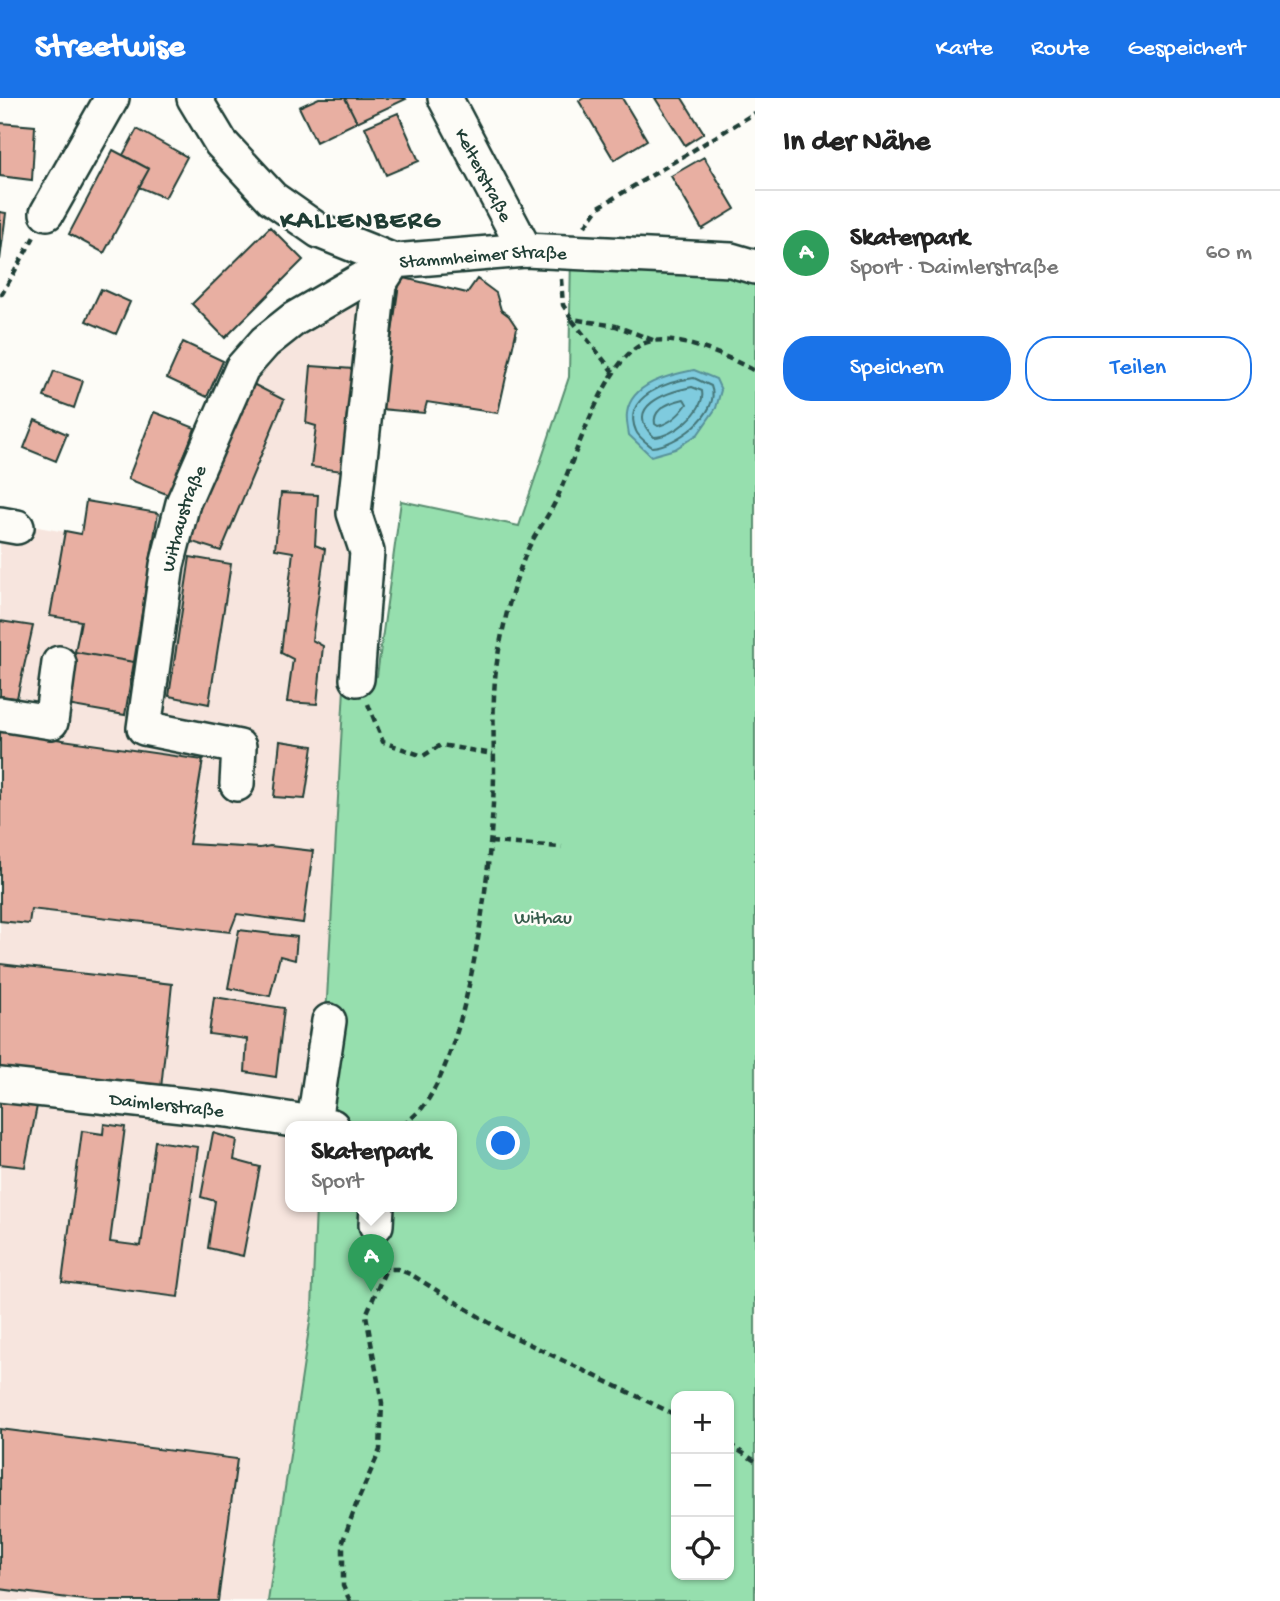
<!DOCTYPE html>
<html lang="de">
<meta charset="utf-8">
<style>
:root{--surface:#fff;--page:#f6f6f6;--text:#222;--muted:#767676;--line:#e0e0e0;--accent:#1a73e8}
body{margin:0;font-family:"Gochi Hand",sans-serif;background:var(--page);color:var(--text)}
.controls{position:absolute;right:21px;bottom:21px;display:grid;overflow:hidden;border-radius:14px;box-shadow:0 2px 5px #0004}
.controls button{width:63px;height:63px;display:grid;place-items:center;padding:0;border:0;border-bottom:2px solid var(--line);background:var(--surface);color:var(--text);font:35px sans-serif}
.you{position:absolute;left:504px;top:1046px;width:24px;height:24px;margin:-18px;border:5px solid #fff;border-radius:50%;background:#1a73e8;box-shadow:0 0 0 10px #1a73e833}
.badge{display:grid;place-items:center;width:46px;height:46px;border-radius:50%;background:var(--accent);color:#fff;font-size:23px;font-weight:700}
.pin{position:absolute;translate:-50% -58px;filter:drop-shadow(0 2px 4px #0008)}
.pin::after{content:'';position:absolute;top:37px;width:24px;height:21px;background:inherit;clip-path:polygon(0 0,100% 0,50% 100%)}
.popup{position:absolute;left:285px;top:1023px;width:172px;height:91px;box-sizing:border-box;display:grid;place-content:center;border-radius:14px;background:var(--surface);filter:drop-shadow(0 2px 5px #0005);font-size:23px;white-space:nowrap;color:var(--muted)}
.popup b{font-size:26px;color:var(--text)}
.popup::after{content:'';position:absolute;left:50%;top:100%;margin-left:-14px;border:14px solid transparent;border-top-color:var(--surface)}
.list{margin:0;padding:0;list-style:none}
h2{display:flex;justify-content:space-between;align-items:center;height:91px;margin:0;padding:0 28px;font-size:30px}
h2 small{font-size:23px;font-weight:400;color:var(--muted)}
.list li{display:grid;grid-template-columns:46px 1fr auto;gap:21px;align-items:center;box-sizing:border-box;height:126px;padding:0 28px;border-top:2px solid var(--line)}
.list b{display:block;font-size:26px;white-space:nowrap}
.list p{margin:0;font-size:23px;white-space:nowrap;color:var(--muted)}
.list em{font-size:23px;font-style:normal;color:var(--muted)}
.actions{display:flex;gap:14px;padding:21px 28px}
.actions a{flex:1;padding:16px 0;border:2px solid var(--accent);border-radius:28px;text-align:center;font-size:24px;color:var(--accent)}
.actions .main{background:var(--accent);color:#fff}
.icon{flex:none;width:38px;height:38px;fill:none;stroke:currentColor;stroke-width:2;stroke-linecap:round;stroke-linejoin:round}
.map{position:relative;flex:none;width:755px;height:1503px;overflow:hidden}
header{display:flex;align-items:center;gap:42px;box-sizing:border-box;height:98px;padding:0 35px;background:var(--accent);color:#fff}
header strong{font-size:33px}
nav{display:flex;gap:38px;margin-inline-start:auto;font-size:24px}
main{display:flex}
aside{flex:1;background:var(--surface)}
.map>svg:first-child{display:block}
.built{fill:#f7e5de}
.green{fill:#96dfae;stroke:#5a8e71;stroke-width:2;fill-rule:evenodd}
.water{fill:#7fcbde;stroke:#59929a;stroke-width:2}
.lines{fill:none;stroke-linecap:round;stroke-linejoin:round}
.shore{stroke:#457678;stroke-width:2}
.building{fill:#e8afa2;stroke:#1f3d34;stroke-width:2}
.minor-casing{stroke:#1f3d34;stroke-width:38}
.path{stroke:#1f3d34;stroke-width:4.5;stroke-dasharray:7 5;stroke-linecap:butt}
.minor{stroke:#fdfcf7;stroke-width:33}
.labels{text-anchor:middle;stroke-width:5;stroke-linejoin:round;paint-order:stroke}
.street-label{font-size:19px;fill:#1f3d34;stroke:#fdfcf7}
.park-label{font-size:19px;fill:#375d4c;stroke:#fdfcf7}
.district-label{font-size:26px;font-weight:bold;letter-spacing:2px;fill:#1f3d34;stroke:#fdfcf7}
</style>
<header>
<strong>Streetwise</strong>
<nav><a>Karte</a><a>Route</a><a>Gespeichert</a></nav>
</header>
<main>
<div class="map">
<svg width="755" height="1503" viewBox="0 0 755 1503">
<rect width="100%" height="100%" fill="#fdfcf7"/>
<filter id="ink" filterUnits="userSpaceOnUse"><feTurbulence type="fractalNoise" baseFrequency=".0143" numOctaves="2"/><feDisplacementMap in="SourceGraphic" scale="14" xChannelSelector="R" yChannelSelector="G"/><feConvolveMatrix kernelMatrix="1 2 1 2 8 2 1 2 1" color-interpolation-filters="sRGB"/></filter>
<g filter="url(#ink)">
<path class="built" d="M379 186 320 1028H290V1108H316L312 1211 268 1503H0V422L168 453 242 270Z"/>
<path class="green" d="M571 155 755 169V1503H268L312 1211 316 1108H452V1028H320L344 590 377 578 401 403 519 428 569 279ZM676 1298H729V1477H676Z"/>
<path class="water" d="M694 272 716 281 721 292 716 310 698 336 675 351 651 358 629 337C628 330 626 321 627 315 631 285 670 277 694 272Z"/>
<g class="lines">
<path class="shore" d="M694 280 711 288C722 315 675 348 652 349 647 345 638 339 636 333 621 298 669 283 694 280Z
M692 289 702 293C706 313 673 339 654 339 622 309 667 294 692 289Z
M684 301 687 306C680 316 671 325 658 328L655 326C652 310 671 304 684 301Z"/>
</g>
<path class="building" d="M319 0H345L357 24 316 44 299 9Z
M345 0H405L406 1 357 24Z
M584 0H622L647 42 614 62 579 3Z
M655 0H682L704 35 685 47Z
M398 15 419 63 386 77 365 29Z
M0 25 35 28 32 82 0 78Z
M137 31 187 59 165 100 139 89 149 71 123 57Z
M113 52 149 71 104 155 69 136Z
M704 59 735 111 702 131 671 78Z
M0 114 6 115 0 162Z
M270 129 303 162 225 240 192 206Z
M400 179 467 195 477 181 496 195 501 212 509 218 517 230 498 315 427 304 424 315 381 311Z
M101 191 130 204 116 236 86 223Z
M183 244 223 263 207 299 167 280Z
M311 268 353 271 346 322 358 325 350 374 311 369 316 328 306 325Z
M54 273 83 283 74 310 44 299Z
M253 286 284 302 221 453 186 442Z
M154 314 195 330 169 397 128 381Z
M35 322 67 336 56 363 24 350Z
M281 395 318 397 315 447 325 451 312 542 323 548 317 606 287 604 293 561 281 555 293 454 275 451Z
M86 403 158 415 134 564 75 554 81 523 50 518 65 433 81 436Z
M190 459 231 466 209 606 169 598Z
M0 523 33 528 17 600 0 598Z
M75 554 134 564 125 617 67 607Z
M0 633 203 662 189 746 260 750 270 748 313 753 303 825 237 816 230 834 31 811 29 826 0 823Z
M280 643 313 648 305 701 274 699Z
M239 832 297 839 295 862 280 858 270 898 228 890Z
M0 866 172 886 161 990 0 972Z
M214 899 284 910 276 979 245 974 247 941 209 936Z
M0 1003 37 1008 25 1069 0 1066Z
M104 1026 125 1029 110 1144 141 1148 155 1043 198 1049 178 1199 62 1184 82 1033 103 1036Z
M213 1035 237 1042 234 1062 260 1069 243 1158 208 1150 215 1103 201 1099Z
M0 1331 237 1361 218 1503H91L0 1491Z"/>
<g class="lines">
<defs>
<g id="minor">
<path id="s1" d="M194 0 221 45 272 100 319 133 394 163 525 152 731 162 755 169"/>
<path id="s2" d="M445 0 525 152"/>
<path d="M47 115 112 0"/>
<path d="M0 426 17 429"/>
<path d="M357 581 367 454 354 415 379 186 394 163"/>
<path d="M0 616 51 624 59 565"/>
<path id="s3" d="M237 686 239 649 144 630 167 467 183 405 242 270 265 244 294 221 394 163"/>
<path id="s4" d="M0 987 228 1012 332 1028"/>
<path d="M314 1024 329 923"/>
<path d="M376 1127 377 1108"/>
</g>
</defs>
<use href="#minor" class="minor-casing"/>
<path class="path" d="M585 128 599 109 755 15
M561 181 563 207 572 221 616 228 653 242
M0 196H2L35 137
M572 222 613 274
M368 606 383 644 423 658 441 647 493 656
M490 744 562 749
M403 1028C409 1022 417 1016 422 1010 472 946 493 758 494 677 494 642 492 606 496 571 501 534 511 493 525 458 533 437 549 419 558 398 575 360 606 259 645 245 674 234 729 259 755 273
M382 1153 386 1171H398L412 1177 504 1234 676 1317
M729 1346 755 1363
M350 1503 343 1488V1443L356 1407 380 1352 382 1305 366 1217 386 1171"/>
<use href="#minor" class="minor"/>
</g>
</g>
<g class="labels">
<g class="street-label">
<text dy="7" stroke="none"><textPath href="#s2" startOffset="86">Kelterstraße</textPath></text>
<text dy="7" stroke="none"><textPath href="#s1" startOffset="355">Stammheimer Straße</textPath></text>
<text dy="7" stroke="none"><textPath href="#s3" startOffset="348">Withaustraße</textPath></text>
<text dy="7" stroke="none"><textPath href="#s4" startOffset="168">Daimlerstraße</textPath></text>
</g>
<g class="park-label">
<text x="543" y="825">Withau</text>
</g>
<g class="district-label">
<text x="361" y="129">KALLENBERG</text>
</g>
</g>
</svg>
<div class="controls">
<button>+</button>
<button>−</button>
<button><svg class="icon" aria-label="locate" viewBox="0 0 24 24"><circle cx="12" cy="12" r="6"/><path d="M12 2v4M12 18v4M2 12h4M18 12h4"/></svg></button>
</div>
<div class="you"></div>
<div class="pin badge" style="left:371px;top:1194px;background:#2e9e5b">A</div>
<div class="popup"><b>Skaterpark</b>Sport</div>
</div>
<aside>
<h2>In der Nähe<small></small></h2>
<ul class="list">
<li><span class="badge" style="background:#2e9e5b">A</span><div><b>Skaterpark</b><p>Sport · Daimlerstraße</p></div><em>60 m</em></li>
</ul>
<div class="actions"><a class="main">Speichern</a><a>Teilen</a></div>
</aside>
</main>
